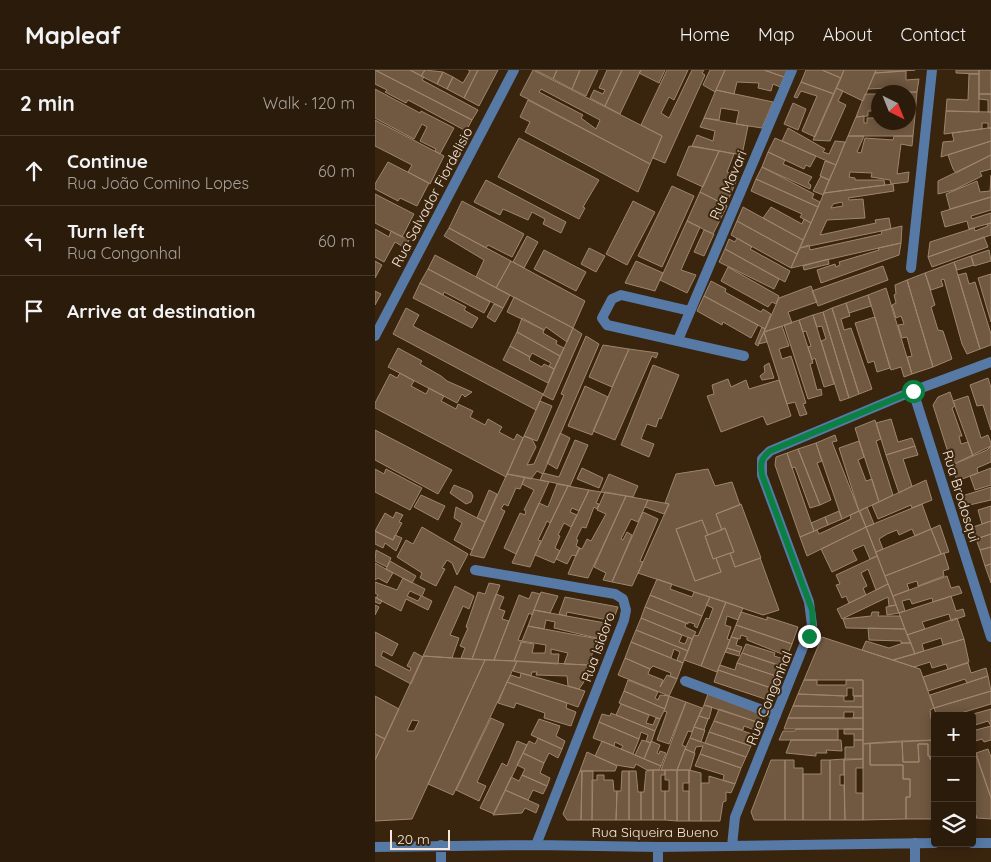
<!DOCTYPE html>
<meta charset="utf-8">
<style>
:root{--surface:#2b1b0a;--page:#372818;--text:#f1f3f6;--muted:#a6a19c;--line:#47392b}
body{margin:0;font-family:Quicksand,sans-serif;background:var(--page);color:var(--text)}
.controls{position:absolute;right:15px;bottom:15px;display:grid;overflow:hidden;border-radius:5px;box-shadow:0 2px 12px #0003}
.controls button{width:45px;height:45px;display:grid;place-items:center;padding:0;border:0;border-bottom:1px solid var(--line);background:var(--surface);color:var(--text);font:25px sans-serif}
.compass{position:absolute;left:496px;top:15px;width:45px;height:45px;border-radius:50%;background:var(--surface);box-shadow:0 2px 12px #0003;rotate:137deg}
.scale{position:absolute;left:15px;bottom:12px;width:60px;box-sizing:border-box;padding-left:5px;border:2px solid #f6e7da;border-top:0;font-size:14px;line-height:18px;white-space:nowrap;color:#f6e7da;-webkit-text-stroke:4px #39240e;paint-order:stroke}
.stop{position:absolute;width:15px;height:15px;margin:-11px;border:4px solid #0b8043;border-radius:50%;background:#fff}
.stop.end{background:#0b8043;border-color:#fff;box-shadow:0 1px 5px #0008}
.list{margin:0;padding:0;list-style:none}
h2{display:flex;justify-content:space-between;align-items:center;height:65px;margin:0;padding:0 20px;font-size:21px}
h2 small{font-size:16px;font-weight:400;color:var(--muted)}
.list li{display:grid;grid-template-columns:32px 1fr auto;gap:15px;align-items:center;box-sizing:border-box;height:70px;padding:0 20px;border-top:1px solid var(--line)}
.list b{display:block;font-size:19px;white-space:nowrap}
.list p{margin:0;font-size:16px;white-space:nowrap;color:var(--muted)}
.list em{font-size:16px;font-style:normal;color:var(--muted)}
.icon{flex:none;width:28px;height:28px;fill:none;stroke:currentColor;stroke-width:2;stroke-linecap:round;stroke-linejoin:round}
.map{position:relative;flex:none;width:616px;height:792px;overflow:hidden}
header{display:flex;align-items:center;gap:30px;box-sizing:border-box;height:70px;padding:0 25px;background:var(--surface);border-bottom:1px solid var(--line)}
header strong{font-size:24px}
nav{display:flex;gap:28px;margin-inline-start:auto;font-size:18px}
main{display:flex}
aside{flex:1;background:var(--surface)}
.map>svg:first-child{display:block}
.building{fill:#705841;stroke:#9f856d;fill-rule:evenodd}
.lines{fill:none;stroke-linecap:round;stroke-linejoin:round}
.lane{stroke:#5679a6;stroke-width:10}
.street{stroke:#5679a6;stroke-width:10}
.route{stroke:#0b8043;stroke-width:6}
.labels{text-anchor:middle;stroke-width:4;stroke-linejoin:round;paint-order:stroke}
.street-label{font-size:14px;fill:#f6e7da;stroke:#39240e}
</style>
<header>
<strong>Mapleaf</strong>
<nav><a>Home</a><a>Map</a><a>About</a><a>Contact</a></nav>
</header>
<main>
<aside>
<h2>2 min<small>Walk · 120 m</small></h2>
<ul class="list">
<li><svg class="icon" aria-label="ahead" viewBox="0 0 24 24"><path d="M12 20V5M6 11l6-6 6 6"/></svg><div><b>Continue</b><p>Rua João Comino Lopes</p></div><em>60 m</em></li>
<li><svg class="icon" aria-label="left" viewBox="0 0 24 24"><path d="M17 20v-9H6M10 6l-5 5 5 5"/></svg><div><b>Turn left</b><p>Rua Congonhal</p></div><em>60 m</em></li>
<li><svg class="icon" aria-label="arrive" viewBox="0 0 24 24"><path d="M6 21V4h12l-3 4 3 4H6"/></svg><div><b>Arrive at destination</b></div></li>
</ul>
</aside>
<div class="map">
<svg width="616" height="792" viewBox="0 0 616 792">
<rect width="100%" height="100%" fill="#39240e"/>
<path class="building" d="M0 0 97 50 91 61 33 30 31 33 10 22 12 20 0 14Z
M0 0H35L49 7 47 10 103 40 97 50Z
M35 0H50L46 6Z
M50 0 68 2 62 14 46 6Z
M93 0H103L89 28 72 19 78 7 88 13 95 1Z
M103 0H123L104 36 89 28Z
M158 0 287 66 275 94 145 25ZM166 19 225 50 221 59 206 48 208 45 164 22Z
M160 0H182L178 9Z
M182 0H205L197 19 178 9Z
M205 0H223L211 26 197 19Z
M232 0H247L230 36 215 28 219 20 228 24 230 20 224 18Z
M247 0H266L245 44 230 36Z
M266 0H290L284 13 264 3Z
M292 0H313L299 30 294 27 286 43 294 48 317 0H329L327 3 330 5 290 93 278 88 287 66 266 55Z
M335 0H350L340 22 328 15Z
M350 0H389L409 7 405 17 398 14 396 21 383 18 384 13 362 12 359 24 341 20Z
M389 0H412L409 7Z
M431 0H447L466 8 459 24 426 12Z
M447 0H469L466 8Z
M469 0H501L488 31 461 18Z
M501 0H540L500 3Z
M581 0H604V4L581 3Z
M604 0H616V24H604Z
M531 1V10L544 9 542 22H513V18L493 19 500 3Z
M68 2 78 7 72 19 62 14Z
M594 4H604V42L571 41 572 29 593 30Z
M426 12 459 24 440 67 427 61 442 26 426 21 422 28 419 27Z
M461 18 468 21 463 31 471 35 455 71 438 70Z
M0 19 45 43 46 41 79 58 65 84 60 81 61 79 45 71 52 57 47 54 39 69 0 48Z
M341 20 398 32 387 58 361 54 364 41 346 38 344 50 329 48Z
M529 22H542L540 45H534V22Z
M490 24H503V41H493V46L481 47Z
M604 24H616V42H613V30L604 29Z
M153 30 275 94 263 122 150 62 155 52 145 47Z
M418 33 431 39 423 60 409 54Z
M571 41 616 42V58H613V53H607V59L569 64Z
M534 45H540L538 66H473L481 47 489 46V53H492V48H503V52H534Z
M329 48 373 56 367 85 317 76 322 65 338 71 340 61 325 57Z
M0 50 69 86 55 114 33 102 37 95 0 76Z
M413 58 450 79 448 82 454 84 460 71 470 72 461 95 407 71Z
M613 58H616V71L566 87 568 72 579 71 577 63Z
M473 66H489L482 82 486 83 490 68 518 70 519 66H538L537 76 526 74 522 104 534 102 533 112 516 114 515 110 496 107 497 103 475 102 474 107 480 108V110H509L510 115 449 123Z
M144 68 224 110 208 137 210 138 204 149 123 107Z
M400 68 441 86 435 97 431 95 429 99 393 82Z
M616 71V85L581 103 578 99 573 85Z
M314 76 344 81 328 117 302 105Z
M344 81 359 84 352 102 363 107 351 135 325 122Z
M393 82 410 90 408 94 437 107 433 113 436 115 435 119 387 97Z
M616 85V99L605 102 607 106 579 120 563 124V111Z
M450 91 461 95 454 110 445 106Z
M13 92 54 113 42 136 25 128 23 131 0 119V114Z
M387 97 439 124 437 128 445 132 443 137 381 109Z
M616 105V127L575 139 571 124 602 111 605 122 615 121Z
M446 106 454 110 448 125 438 121Z
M381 109 443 137 436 153 425 147 427 144 376 121Z
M111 110 191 152 186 163 168 154 170 149 157 142 153 150 128 139 125 145 99 132Z
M518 114 519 121 473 128 474 130 488 129 490 148 452 150 445 165 501 153 500 150 514 148 516 159 425 178 449 123ZM467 132 468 136 456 138 458 134Z
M297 116 319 126 287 197 263 186Z
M325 122 352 136 338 164 312 151Z
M0 124 39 144 27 167 0 153Z
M616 127V140L596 146 597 149 616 143V153L594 159 592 151 570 157 566 142Z
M87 131 149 164 137 187 113 175 111 178 74 158Z
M258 131 280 142 252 195 231 184Z
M368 137 428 170 422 184 362 151Z
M396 137 427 154 429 149 436 153 428 170 388 148Z
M312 151 325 157 306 200 321 205 312 223 285 210Z
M362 151 422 184 416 198 356 165Z
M616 153V165L553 187 555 172 599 158 600 161 613 156 612 154Z
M527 156 526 173 416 198 425 178 434 175 435 180 507 164 506 161Z
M74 158 136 191 121 218 101 207 109 190 69 166Z
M0 159 14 167 16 161 34 170 30 178 20 172 9 192 0 187Z
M329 160 339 164 329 186 319 182Z
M152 166 163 172 149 198 138 192Z
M609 167 613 177 557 197 553 187Z
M362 168 377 177 375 179 415 201 410 212 350 179 354 169 360 172Z
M526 173 524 185 446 213 442 200 460 194 461 197 465 195 464 192 504 180 503 178Z
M214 178 230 186 221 202 206 194Z
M350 179 404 209 399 219 344 192Z
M169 180 211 202 201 221 159 199Z
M614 180 616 191 599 196 596 186Z
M60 185 135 225 128 238 53 199Z
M596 186 599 195 582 200 579 192Z
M453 189 454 194 429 200 428 196Z
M0 191 7 195 0 208Z
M136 191 210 231 198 258 121 218Z
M261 191 288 203 280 221 250 213Z
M579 192 605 279 592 284 587 274 569 209 566 210 568 216 556 220 550 203Z
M508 196 513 210 443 236 437 221Z
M353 197 404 226 401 234 397 232 393 237 346 211Z
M53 199 115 232 109 243 69 222 68 225 45 213Z
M550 203 560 235 556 237 563 260 568 261 577 289 558 297 532 210Z
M591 203 594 214 600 212 616 264V275L605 279 583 205Z
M616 204V252L603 208Z
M532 210 558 297 537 304 532 287 537 286 532 267 527 268 523 255 529 254 526 246 521 248 517 235 521 233 519 225 521 224 520 215Z
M336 211 351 219 350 222 386 242 388 239 396 244 390 259 329 226Z
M45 213 91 237 89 240 103 248 97 258 38 228Z
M436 216 442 232 413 242 417 253 389 262 404 228Z
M511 218 537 304 529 307 526 297 516 300 493 225Z
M0 221 6 224 0 235Z
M493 225 496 236 474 243 471 233Z
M329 226 383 255 376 268 348 252 347 255 322 241Z
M139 227 198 258 192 272 171 257 169 260 132 242Z
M471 233 475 246 466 249 469 260 476 258 497 319 484 324 457 238Z
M119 234 128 238 120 252 112 247Z
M31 238 44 245 38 256 168 324 161 340 18 264Z
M457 238 484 324 474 328 448 242Z
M448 242 474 328 465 331 446 271 451 269 447 256 442 257 438 245Z
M438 245 459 314 449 317 440 288 437 290 433 277 436 276 431 261 428 262 424 250Z
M500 247 515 298 502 302 499 291 493 293 480 253Z
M147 248 169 260 168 263 182 271 181 274 189 278 185 286 142 262Z
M424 250 438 293 435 294 442 320 446 319 447 325 433 329 409 255Z
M407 256 414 276 404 279 407 289 416 286 431 333 428 334 432 344 425 346 420 332 412 334 389 262Z
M387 257 390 259 383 276 380 274Z
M198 258 207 264 178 330 168 325Z
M142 262 185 286 179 299 174 296 176 293 157 283 155 287 135 276Z
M389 262 392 272 383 274Z
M211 266 224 274 168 404 162 401 156 409 132 404 149 366 157 369 161 377 152 395 159 394 189 325 186 324Z
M228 275 254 279 237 317 214 307Z
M135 276 155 287 154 290 167 297 169 294 179 299 173 313 128 290Z
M23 278 47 291 45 294 66 306 72 311 97 322 90 327 87 324 82 333 13 297Z
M254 279 283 283 281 288 277 286 240 370 218 361Z
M394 293 399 308 387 310 385 306 390 302 389 296Z
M278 295 304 305 286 349 284 348 281 357 272 354 266 369 279 374 274 387 246 375Z
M25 303 39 311 36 316 51 324 54 318 69 326 66 331 81 339 83 334 98 341 95 347 110 355 113 349 127 357 124 362 139 370 142 364 148 368 131 407 0 338V333L15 304 22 308Z
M613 308 616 318V360L608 335 602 336 595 315Z
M353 309 356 317 371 310 374 319 404 310 416 346 392 355 388 346 346 362 332 326 339 324 337 315Z
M210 316 233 327 217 365 193 356Z
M575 322 580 336 577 338 587 366H584L586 374 593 372 598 386 577 395 558 335 563 327Z
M593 326 606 368 613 365 616 373V376L612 380 598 386 578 331Z
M165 331 177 336 162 371 149 366Z
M516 349 523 372 537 368 540 376 511 385 501 353Z
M500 350 506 369 501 371 518 425 504 432 480 358Z
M0 360 77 400 63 424 0 390Z
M185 363 195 368 182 399 172 393Z
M460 365 462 371 457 372 484 441 467 449 441 373Z
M200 370 213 375 195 416 165 410 168 403 184 407Z
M484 371 489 387 483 390 491 411 497 409 504 432 484 441 464 378Z
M441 373 447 391 442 393 456 430 445 435 423 379Z
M540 376 543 385 528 389 537 416 524 423 511 385Z
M616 376V392L602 398 603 403 582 411 577 395Z
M423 379 445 435 435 438 420 397 417 398 412 383Z
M412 383 439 461 425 467 400 395 401 387Z
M207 398 228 408 224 418 202 409Z
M616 398V415L600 420 595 406Z
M0 399 9 404 11 399 47 418 35 440 0 422Z
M333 399 340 416 357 412 365 435 341 444 347 460 333 465 327 450 301 459 320 511 346 502 341 488 355 483 360 497 385 488 404 540 388 545 263 503 294 434 290 433 301 404Z
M132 404 150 407 145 419 141 418 133 436 129 434 126 439 130 441 109 488 95 485Z
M234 404 263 416 258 427 226 422Z
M150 407 174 412 141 484 129 478 145 443 150 445 151 441 149 440 159 420 147 414Z
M551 410 557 430 537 438 536 435 503 449 497 435Z
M182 414 193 416 175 453 172 451 163 470 166 471 155 497 137 493 164 433 173 437Z
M79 415 96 422 98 426 96 432 91 434 75 423Z
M193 416 214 420 204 441 197 438 195 442 202 445 196 457 189 453 183 465 185 466 180 478 185 481 179 493 160 485Z
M616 417V430L590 436 587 426Z
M114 420 122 424 110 452 102 448Z
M214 420 226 422 221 433 224 434 222 439 219 437 211 458 207 457 201 469 203 470 201 476 205 478 201 486 197 485 192 494 181 489Z
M230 422 251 426 213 508 193 504 204 478 207 479 212 469 216 471 231 444 222 440Z
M46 425 70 436 63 450 39 437Z
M251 426 273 430 263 452 256 449 246 469 248 470 252 462 257 465 237 512 228 510 231 503 219 497Z
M273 430 294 434 289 444 270 437Z
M366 434 386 488 360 497 355 483 359 482 350 458 347 460 341 444Z
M547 434 556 459 540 466 537 459 524 465 522 460 512 464 504 469 508 479 501 482 491 457Z
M616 436V451L607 454 603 440Z
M81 437 110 452 97 480 79 470 87 453 79 448Z
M492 437 499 454 491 457 485 441Z
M464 441 467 449 453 455 450 447Z
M484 441 491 457 432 486 425 467 442 460 444 464 476 449 475 445Z
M21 442 28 445 24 452 27 453 18 470 0 461 10 443 18 448Z
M268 442 283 449 265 491 268 492 263 503 257 516 237 512Z
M450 447 453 455 439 461 436 453Z
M327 450 333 465 330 466 338 489 341 488 346 502 320 511 301 459Z
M616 451V464L601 469 598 457Z
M565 455 574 482 566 484 556 459Z
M47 457 93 484 82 505 77 493 72 490 67 498 70 499 61 516 45 508 47 503 22 487 31 470 38 474Z
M491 457 502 486 495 489 489 475 477 480 482 490 457 502 446 479Z
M350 458 359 482 338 489 330 466Z
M556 459 566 484 510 506 501 482Z
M0 461 18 470 20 465 27 468 21 481 10 473 8 478 0 474Z
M616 464V477L605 480 601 469Z
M616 477V494L610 496 605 480Z
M1 480 16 488 12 497 0 491Z
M569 483 574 499 568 501 569 506 543 516 542 511 532 514 534 520 518 526 510 506Z
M502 486 513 514 501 520 493 499 486 503 492 516 488 518 491 525 474 533 471 526 467 528 461 515 465 514 461 505Z
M15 491 41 506 37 513 11 499Z
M0 493 18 503 12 513 3 508 0 510Z
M616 494V513L610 496Z
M572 506 576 518 584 516 587 523 558 532 557 528 537 534 535 529 527 531 530 541 524 543 518 526Z
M28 508 50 519 47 526 57 531 53 540 31 529 26 541 1 528 3 525 0 523V512L22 520ZM35 521 46 526 43 531 32 526Z
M282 509 297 514 295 519 317 527 319 522 335 527 327 546 275 525Z
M114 513 125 515 97 589 86 588 90 578 85 576 93 558 91 557 103 522 110 524Z
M513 514 521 535 514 536 513 527 467 549 462 539Z
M80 516 99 526 94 539 88 536 75 565 84 568 77 588 48 586Z
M157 522 165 524 157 545 154 543 143 570 147 571 139 591 119 590 144 525 154 529Z
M166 522 183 526 175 543 159 540Z
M121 524 129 527 124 539 130 541 127 549 134 551 119 590 97 589Z
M275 525 327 546 322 558 319 556 320 554 313 552V554L270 537Z
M576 526 581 541 588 539 590 546 576 551 574 544 547 552 550 559 532 565 524 543Z
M0 527 7 531 5 534 0 532Z
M190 527 243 537 238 551 192 542 191 546 184 544Z
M335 527 351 532 326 596 309 590 319 565 323 566 331 548 334 549 338 538 331 535Z
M351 532 368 538 363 550 352 546 350 555 356 557 352 569 355 570 342 602 326 596Z
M0 535 4 537 0 545Z
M521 535 524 543 512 545 511 537Z
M270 537 311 553 310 557 321 562 317 569 266 548Z
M159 540 175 543 236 554 230 570 179 558 180 552 171 550 169 559 153 556Z
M366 542 392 550V547L423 557 417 574 361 555Z
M497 542H504L503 546H525L530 559 471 558 468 549 496 546Z
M266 548 307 565 304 572 310 574 313 567 317 569 313 581 261 560Z
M582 548 589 569 568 575 566 568 547 574 549 581 540 584 532 565Z
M361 555 417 574 412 586 372 570V567L366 565 365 569 356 567Z
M153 556 223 569 213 595 189 594 193 583 176 579V584H184L183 594 139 591 146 572 159 574 157 583H170L171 575 147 571Z
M493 558 530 559 536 573H526V571L494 570Z
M261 560 313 581 308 593 302 590 305 582 299 579 296 588 256 572Z
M0 562 23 574 17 586 8 581 6 586 35 601 36 598 32 596 39 582 48 587 36 614 0 595Z
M356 567 363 569 361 575 367 577 365 582 352 578Z
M447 567 545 599 559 638 555 640 556 649H560V670L488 674V610H429Z
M589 569 594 592 573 599 571 594 557 598 555 592 539 597 518 590Z
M491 571 514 578 528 573H536L540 584 518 590 487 580Z
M256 572 308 593 302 609 295 606 296 603 278 596 275 599 250 588Z
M371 574 400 583 399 586 409 589 407 596 367 583Z
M352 578 365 582 364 586 350 582Z
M367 583 408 597 404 607 362 593Z
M48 586 110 590 37 749 0 751V690ZM37 650 44 651 39 661H32Z
M250 588 275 599 273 604 288 610 285 617 292 605 302 609 294 626 243 605Z
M110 590 142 591 78 725 53 714Z
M142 591 213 595 220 596 204 619 193 616 192 606 161 605 162 602H157L156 606 138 601Z
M362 593 404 607 399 619 343 600 345 595 360 600Z
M593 593 596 603 611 598 613 606 592 613 590 609 553 621 548 607Z
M343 600 399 619 396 627 390 629 339 612Z
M146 603 210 621 203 637 132 612 136 605 145 608Z
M613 606 616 621 559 638 555 625Z
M253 610 283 622 280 628 283 630 285 625 294 626 290 639 249 621Z
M429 610H442V615H471V610H488V626H478V618H472V626L423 624Z
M132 612 192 633 191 638 201 642 196 656 169 648 170 643 141 633 139 638 123 633Z
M249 621 290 639 285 649 244 633Z
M616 621V634L576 646H562L559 638Z
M333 624 388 645 385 653 329 635Z
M423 624 469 626V631H479V626H488V637L418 636Z
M0 626 24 639 10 669 0 664Z
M294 626 311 632 294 674 282 670 292 642 289 641Z
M311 632 327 638 317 662 313 661 307 675 311 677 302 700H286Z
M246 634 274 645 271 653 278 655 281 648 285 649 280 661 241 645Z
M329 635 337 637 334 649 324 646Z
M418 636 488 637V648H478L479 642H469V648H413Z
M344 639 385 653 382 661 369 656 368 660 339 651Z
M616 639V656L613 651 597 656V646H591Z
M236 643 280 661 276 673 271 671 273 665 266 662 264 669 224 652 227 644 235 646Z
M324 646 333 649 329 660 319 657Z
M116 648 129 654 102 712 111 716 104 731 81 720Z
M413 648H488V659H409Z
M164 649 185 656 181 666 190 671 187 679 156 665Z
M339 651 380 665 376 676 334 662Z
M224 652 264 669 258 684 246 679 248 676 240 672 239 676 218 668Z
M616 656V670L609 672 607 669 597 672V661Z
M319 657 330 660 326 672 315 668Z
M421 659H463V670H404L408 661H420Z
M469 659H488V670H479V664H469Z
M334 662 376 676 371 687 330 673Z
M0 664 10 669 0 690Z
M163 668 187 679 183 688 174 683 169 693 148 683 154 671 160 674Z
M315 668 371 687 366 698 325 684 328 676 321 677 319 683 310 679Z
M267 670 276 673 269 689 260 685Z
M416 670H466L467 681 451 680 452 683H441V686L411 683Z
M479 670H488V689L470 690V677H479Z
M560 670V689H555V686H553V674H543L544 692H528L527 671Z
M142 671 152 675 119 744 105 738 127 693 132 696Z
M227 671 286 696 284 700H272L261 694 259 698 241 695 220 686Z
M276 671 285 675 282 683 284 684 285 681 291 683 286 696 269 689Z
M527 671 528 692H544L543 674H553V686H555V689H560V749H531V727H535V709H528V695H495V673Z
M495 673V695H528V709H535V727H531V749L488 750V674Z
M597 674 616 728V749L602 748 597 736Z
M310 679 320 683 315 700H302Z
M613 679 616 687V728L601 683Z
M212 682 242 696 240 701H205Z
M148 683 169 693 165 703 175 708 172 716 147 705 150 699 142 695Z
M325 684 366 698 360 714 348 710 349 705 320 696Z
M469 689V705H465V715H469L470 750H455V690Z
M469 689H488V698H481V723H488V750H470Z
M396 690H410V750H379L376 742Z
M410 690H419V698H428V750H410Z
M446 690H455V750H428V704H446Z
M278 700V750H266V722H269L271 701Z
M278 700H290V705H286V721H290V750H278Z
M290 700H302V751L290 750V721H294V710H290Z
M302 700H314V713H308V721H314V751H302Z
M314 700 326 703V751H314Z
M205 701H207L206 750H192L188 744Z
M207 701H218L217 750H206Z
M247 701H254V750H241L242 721H246Z
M254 701H261L263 722H266V750H254Z
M147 705 172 716 168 724 158 720 153 730 130 720 136 707 144 711Z
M222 705H229V710H238L239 721H242L241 750H217V710H222Z
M334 706 360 714 356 723 351 722V731L348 732 345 751H326V713H334Z
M130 720 164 735 161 743 150 738 147 743 118 745Z
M597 736 602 748H597Z"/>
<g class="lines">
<path class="lane" d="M310 611 401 645"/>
<path class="street" d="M536 198 557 0
M315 241 246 225 237 229 227 248 232 255 369 286
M0 266 139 0
M303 270 417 0
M538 321 616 567
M100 500 240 524 248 529 251 540 249 550 161 775
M597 773H616
M357 776 360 747 437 555 434 532 387 405V389L395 381 538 321 616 292
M0 777 161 775 283 777 560 773
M66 792V775
M283 792V777
M540 792V773"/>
</g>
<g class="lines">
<path class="route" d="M434 566 438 555 437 540 387 405C385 394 386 388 395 381L538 321"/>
</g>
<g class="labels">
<g class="street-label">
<text transform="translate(353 115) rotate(-67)" y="5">Rua Mavari</text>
<text transform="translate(57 127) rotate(-62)" y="5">Rua Salvador Fiordelisio</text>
<text transform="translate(586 426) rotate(73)" y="5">Rua Brodosqui</text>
<text transform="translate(223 577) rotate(-70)" y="5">Rua Isidoro</text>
<text transform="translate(394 628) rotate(-68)" y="5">Rua Congonhal</text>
<text x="280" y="767">Rua Siqueira Bueno</text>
</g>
</g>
</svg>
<div class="controls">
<button>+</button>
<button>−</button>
<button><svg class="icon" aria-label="layers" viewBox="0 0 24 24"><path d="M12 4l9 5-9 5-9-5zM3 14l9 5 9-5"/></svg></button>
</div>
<svg class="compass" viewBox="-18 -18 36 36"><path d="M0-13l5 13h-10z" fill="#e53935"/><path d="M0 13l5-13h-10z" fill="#a6a19c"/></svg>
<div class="scale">20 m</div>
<div class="stop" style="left:538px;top:321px"></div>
<div class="stop end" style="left:434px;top:566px"></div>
</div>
</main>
